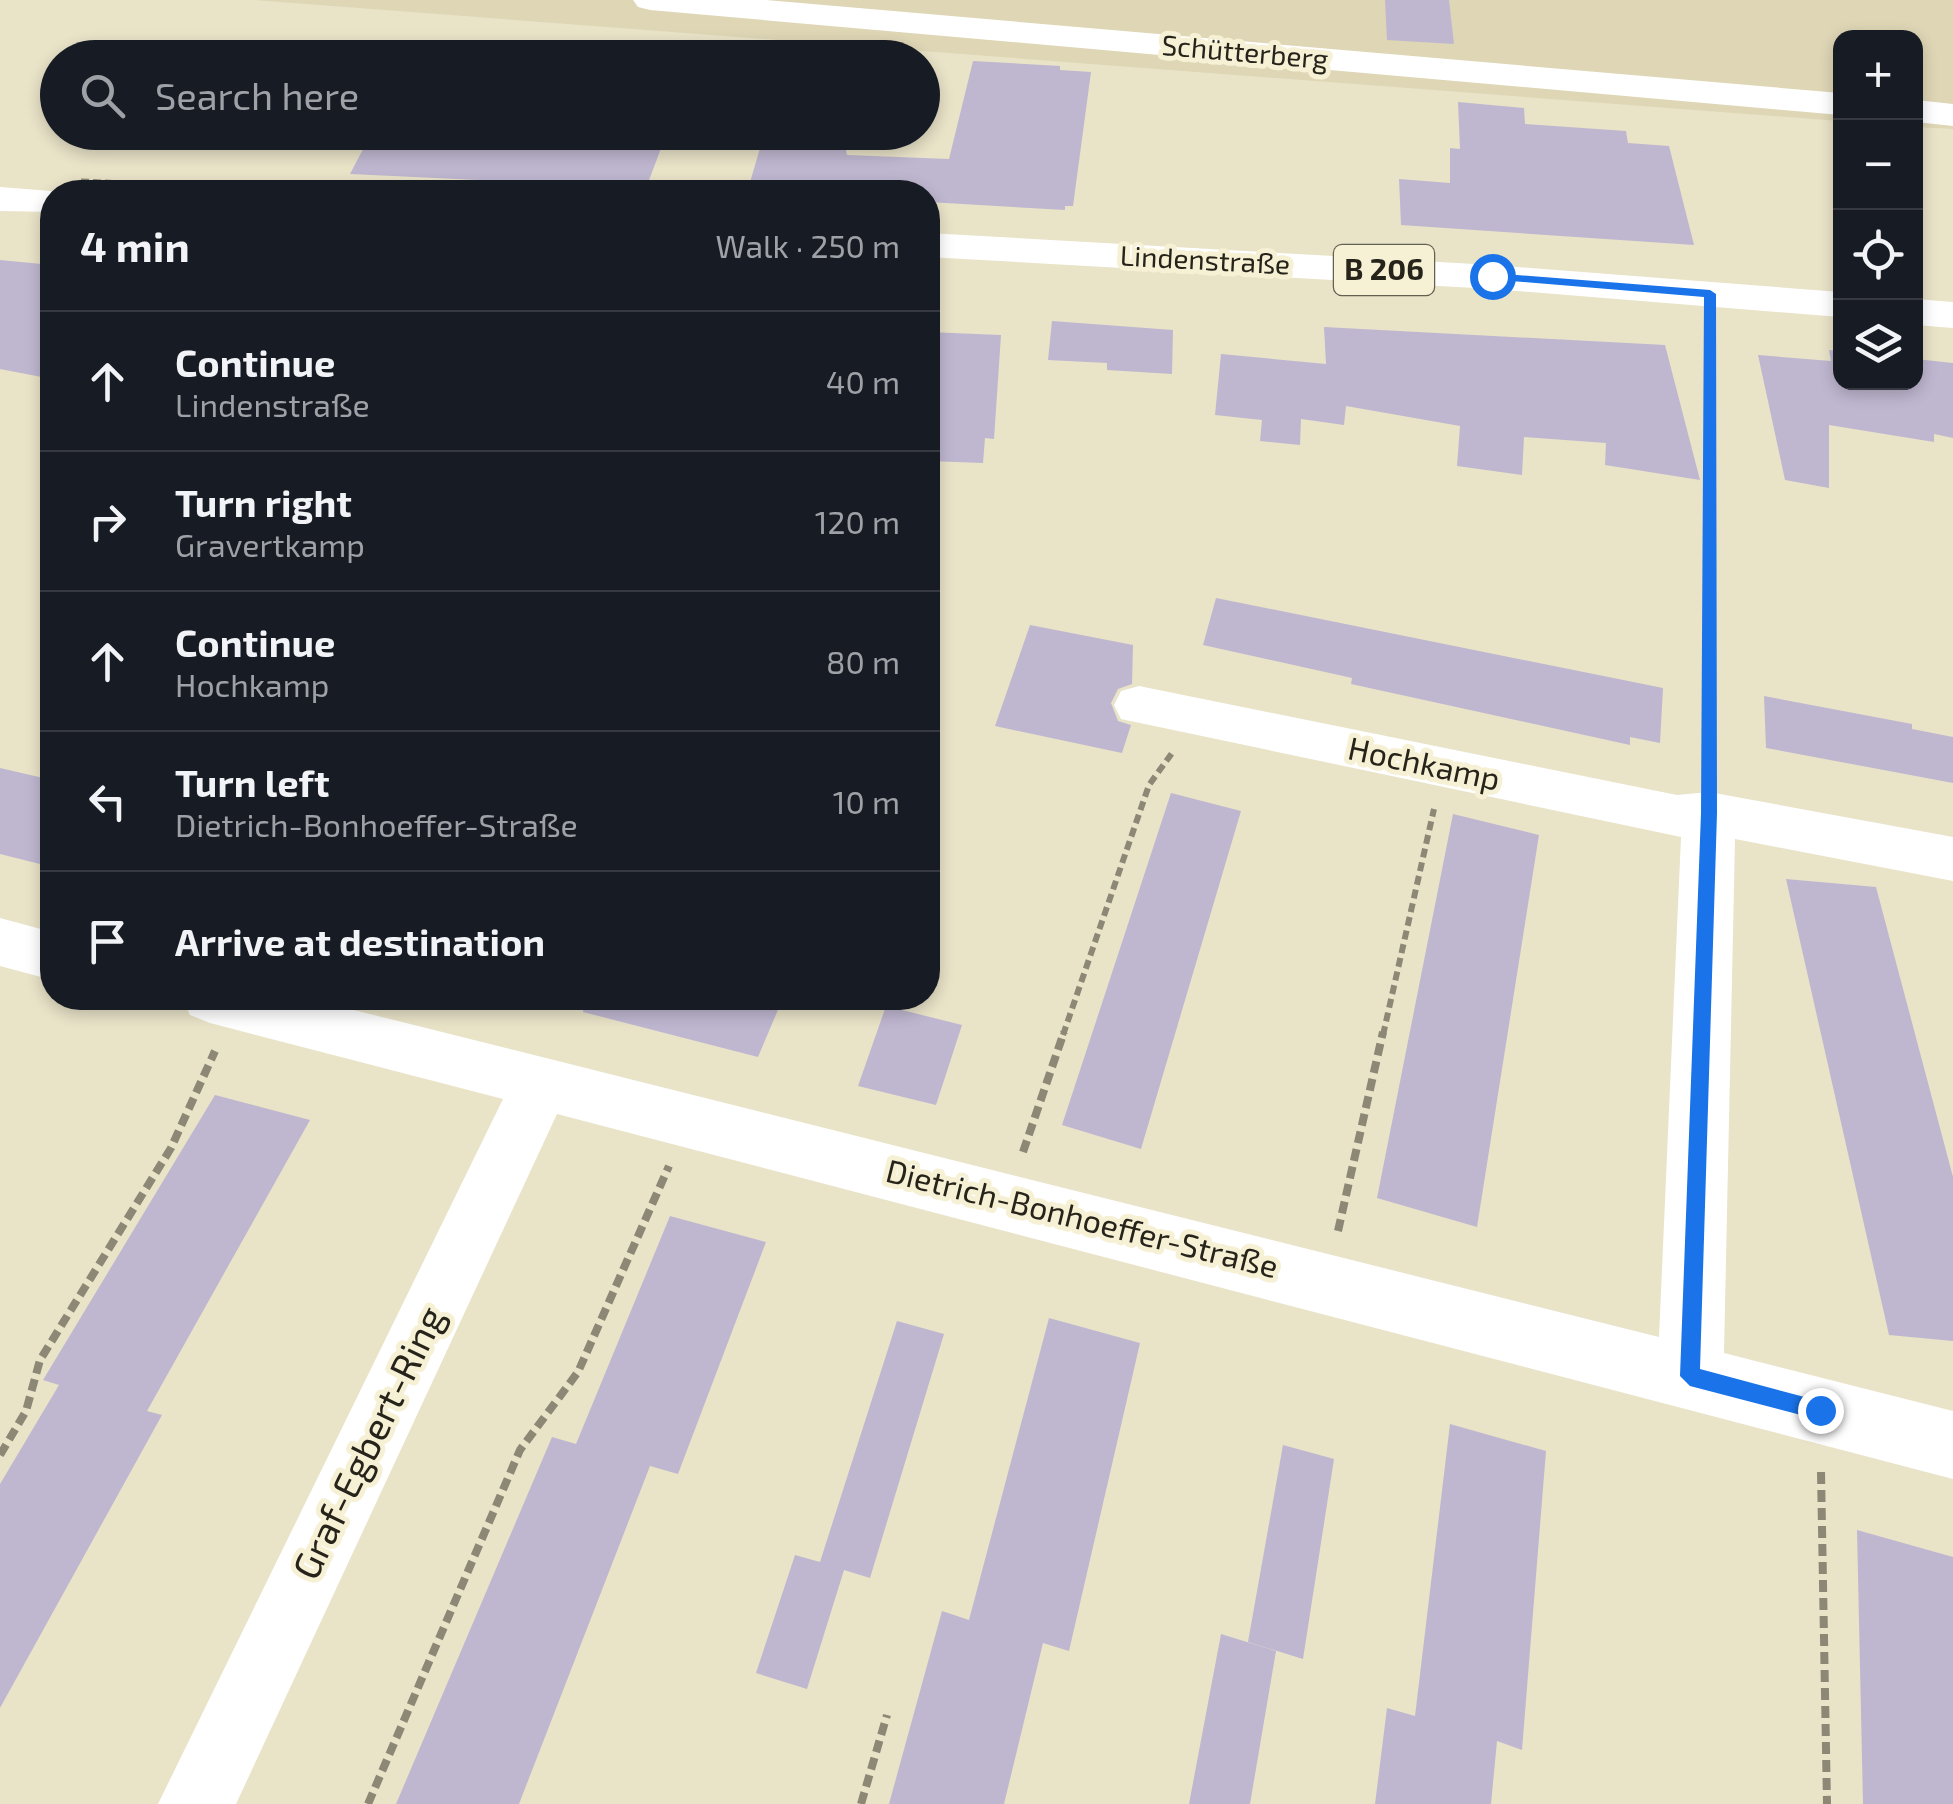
<!DOCTYPE html>
<meta charset="utf-8">
<style>
:root{--surface:#171b24;--page:#20242c;--text:#f1f3f6;--muted:#9ea1a6;--line:#363941}
body{margin:0;font-family:"Exo 2",sans-serif;background:var(--page);color:var(--text)}
.controls{position:absolute;right:30px;top:30px;display:grid;overflow:hidden;border-radius:20px;box-shadow:0 5px 15px #0003}
.controls button{width:90px;height:90px;display:grid;place-items:center;padding:0;border:0;border-bottom:2px solid var(--line);background:var(--surface);color:var(--text);font:50px sans-serif}
.stop{position:absolute;width:30px;height:30px;margin:-22px;border:8px solid #1a73e8;border-radius:50%;background:#fff}
.stop.end{background:#1a73e8;border-color:#fff;box-shadow:0 2px 10px #0008}
.list{margin:0;padding:0;list-style:none}
h2{display:flex;justify-content:space-between;align-items:center;height:130px;margin:0;padding:0 40px;font-size:42px}
h2 small{font-size:32px;font-weight:400;color:var(--muted)}
.list li{display:grid;grid-template-columns:65px 1fr auto;gap:30px;align-items:center;box-sizing:border-box;height:140px;padding:0 40px;border-top:2px solid var(--line)}
.list b{display:block;font-size:38px;white-space:nowrap}
.list p{margin:0;font-size:32px;white-space:nowrap;color:var(--muted)}
.list em{font-size:32px;font-style:normal;color:var(--muted)}
.icon{flex:none;width:55px;height:55px;fill:none;stroke:currentColor;stroke-width:2;stroke-linecap:round;stroke-linejoin:round}
.map{position:relative;flex:none;width:1953px;height:1804px;overflow:hidden}
.search{position:absolute;background:var(--surface);box-shadow:0 5px 15px #0003;left:40px;top:40px;width:900px;height:110px;display:flex;align-items:center;gap:25px;box-sizing:border-box;padding:0 35px;border-radius:55px;color:var(--muted);font-size:38px}
.panel{position:absolute;background:var(--surface);box-shadow:0 5px 15px #0003;left:40px;top:180px;width:900px;height:830px;border-radius:40px}
.map>svg:first-child{display:block}
.built{fill:#ded6b5}
.building{fill:#bfb7d0}
.lines{fill:none;stroke-linecap:round;stroke-linejoin:round}
.path-far2{stroke:#8c8875;stroke-width:5;stroke-dasharray:8 4;stroke-linecap:butt}
.path-far1{stroke:#8c8875;stroke-width:6;stroke-dasharray:9 5;stroke-linecap:butt}
.path{stroke:#8c8875;stroke-width:8;stroke-dasharray:12 6;stroke-linecap:butt}
.minor{fill:#fff;fill-rule:evenodd}
.major{fill:#fff;fill-rule:evenodd}
.route{fill:#1a73e8}
.labels{text-anchor:middle;stroke-width:10;stroke-linejoin:round;paint-order:stroke}
.far-street-label{font-size:28px;fill:#26241a;stroke:#f6f0d5}
.shield{fill:#f6f0d5;stroke:#646152;stroke-width:2.5}
.shield-label{font-size:30px;font-weight:bold;fill:#26241a}
.street-label{font-size:32px;fill:#26241a;stroke:#f6f0d5}
.near-street-label{font-size:38px;fill:#26241a;stroke:#f6f0d5}
</style>
<div class="map">
<svg width="1953" height="1804" viewBox="0 0 1953 1804">
<rect width="100%" height="100%" fill="#e9e3c8"/>
<path class="built" d="M254 0H1953V129L1916 127V38H1840V121Z"/>
<path class="building" d="M1385 0H1449L1454 44 1387 40Z
M973 61 1060 66V70L1091 72 1073 206H1065V210L928 202V192L748 189 761 145 846 150 847 155 949 159Z
M1458 102 1524 108 1525 124 1626 131 1628 143 1669 146 1694 245 1401 225 1399 179 1450 183V148L1460 149Z
M372 132H548L665 138 646 188 350 174Z
M0 260 52 265V379L0 369Z
M1052 321 1173 330 1172 374 1107 370V363L1048 360Z
M1324 327 1665 345 1700 480 1605 465 1606 443 1524 437 1522 475 1457 466 1460 426 1346 406 1344 425 1301 419 1300 445 1260 441 1262 420 1215 415 1221 354 1326 364Z
M928 332 1001 335 994 439 985 438 983 463 928 461Z
M1829 350 1840 351V382H1916V359L1953 363V438L1934 434V442L1829 425V488L1785 480 1758 355 1831 361Z
M1216 598 1663 688 1660 743 1630 737V745L1351 684 1352 678 1203 645Z
M1030 625 1133 645 1132 684 1118 689 1111 703 1118 721 1131 725 1122 753 995 726Z
M1764 696 1912 724V729L1953 737V783L1766 748Z
M0 768 52 780V867L0 854Z
M1171 793 1241 811 1141 1149 1062 1125Z
M1453 814 1539 835 1477 1227 1377 1198Z
M1786 879 1876 887 1953 1177V1341L1889 1335Z
M585 998H783L758 1057 583 1012Z
M886 1006 962 1025 936 1105 858 1086Z
M215 1095 310 1120 147 1411 162 1415 0 1708V1484L59 1385 43 1380Z
M670 1216 766 1242 678 1474 650 1466 519 1804H396L552 1437 576 1444Z
M1049 1318 1140 1343 1069 1651 1043 1643 1004 1804H889L942 1611 969 1620Z
M897 1321 944 1334 870 1578 844 1570 807 1689 756 1673 795 1555 820 1562Z
M1450 1424 1546 1451 1522 1750 1497 1741 1491 1804H1375L1387 1708 1415 1716Z
M1283 1445 1334 1459 1303 1659 1248 1642Z
M1857 1530 1953 1557V1804H1863Z
M1221 1634 1276 1651 1250 1804H1189Z"/>
<g class="lines">
<path class="path-far2" d="M81 181 324 192
M1710 448V329"/>
<path class="path-far1" d="M1709 766 1710 445
M1063 1035 1149 785 1172 753
M1383 1035 1434 809"/>
<path class="path" d="M1023 1152 1064 1032
M1338 1231 1383 1032
M0 1455 26 1411 40 1360 171 1148 215 1051
M1821 1472 1827 1804
M368 1804 520 1450 578 1372 669 1166
M861 1804 887 1715"/>
<path class="minor" d="M633 0H766L1840 93V115L650 10 638 7Z
M1916 100 1953 104V126L1916 122Z
M1139 686 1677 795 1709 792 1953 837V881L1735 839 1724 1353 1953 1411V1479L557 1114 236 1804H158L503 1099 210 1023 190 1015 182 998H306L1659 1337 1681 837 1121 719 1114 705 1121 691Z
M0 918 52 932V980L0 966Z"/>
<path class="major" d="M0 187 64 192H52V212L0 211Z
M928 233 1492 265 1840 292V317L1492 289 928 257Z
M1916 299 1953 302V328L1916 325Z"/>
</g>
<path class="route" d="M1492 273 1710 290 1716 294 1717 813 1700 1369 1827 1403 1829 1410 1820 1420 1690 1386 1680 1376 1701 813 1704 297 1488 279Z"/>
<g class="labels">
<g class="far-street-label">
<text transform="translate(1245 52) rotate(5)" y="10">Schütterberg</text>
<text transform="translate(1205 260) rotate(3)" y="10">Lindenstraße</text>
</g>
<rect class="shield" x="1334" y="245" width="100" height="50" rx="8"/>
<g class="shield-label">
<text x="1384" y="280">B 206</text>
</g>
<g class="street-label">
<text transform="translate(1424 764) rotate(12)" y="11">Hochkamp</text>
<text transform="translate(1082 1219) rotate(14)" y="11">Dietrich-Bonhoeffer-Straße</text>
</g>
<g class="near-street-label">
<text transform="translate(369 1443) rotate(-64)" y="13">Graf-Egbert-Ring</text>
</g>
</g>
</svg>
<div class="controls">
<button>+</button>
<button>−</button>
<button><svg class="icon" aria-label="locate" viewBox="0 0 24 24"><circle cx="12" cy="12" r="6"/><path d="M12 2v4M12 18v4M2 12h4M18 12h4"/></svg></button>
<button><svg class="icon" aria-label="layers" viewBox="0 0 24 24"><path d="M12 4l9 5-9 5-9-5zM3 14l9 5 9-5"/></svg></button>
</div>
<div class="stop" style="left:1492px;top:276px"></div>
<div class="stop end" style="left:1820px;top:1410px"></div>
<div class="search"><svg class="icon" aria-label="search" viewBox="0 0 24 24"><circle cx="10" cy="10" r="6"/><path d="M15 15l6 6"/></svg>Search here</div>
<section class="panel">
<h2>4 min<small>Walk · 250 m</small></h2>
<ul class="list">
<li><svg class="icon" aria-label="ahead" viewBox="0 0 24 24"><path d="M12 20V5M6 11l6-6 6 6"/></svg><div><b>Continue</b><p>Lindenstraße</p></div><em>40 m</em></li>
<li><svg class="icon" aria-label="right" viewBox="0 0 24 24"><path d="M7 20v-9h11M14 6l5 5-5 5"/></svg><div><b>Turn right</b><p>Gravertkamp</p></div><em>120 m</em></li>
<li><svg class="icon" aria-label="ahead" viewBox="0 0 24 24"><path d="M12 20V5M6 11l6-6 6 6"/></svg><div><b>Continue</b><p>Hochkamp</p></div><em>80 m</em></li>
<li><svg class="icon" aria-label="left" viewBox="0 0 24 24"><path d="M17 20v-9H6M10 6l-5 5 5 5"/></svg><div><b>Turn left</b><p>Dietrich-Bonhoeffer-Straße</p></div><em>10 m</em></li>
<li><svg class="icon" aria-label="arrive" viewBox="0 0 24 24"><path d="M6 21V4h12l-3 4 3 4H6"/></svg><div><b>Arrive at destination</b></div></li>
</ul>
</section>
</div>
